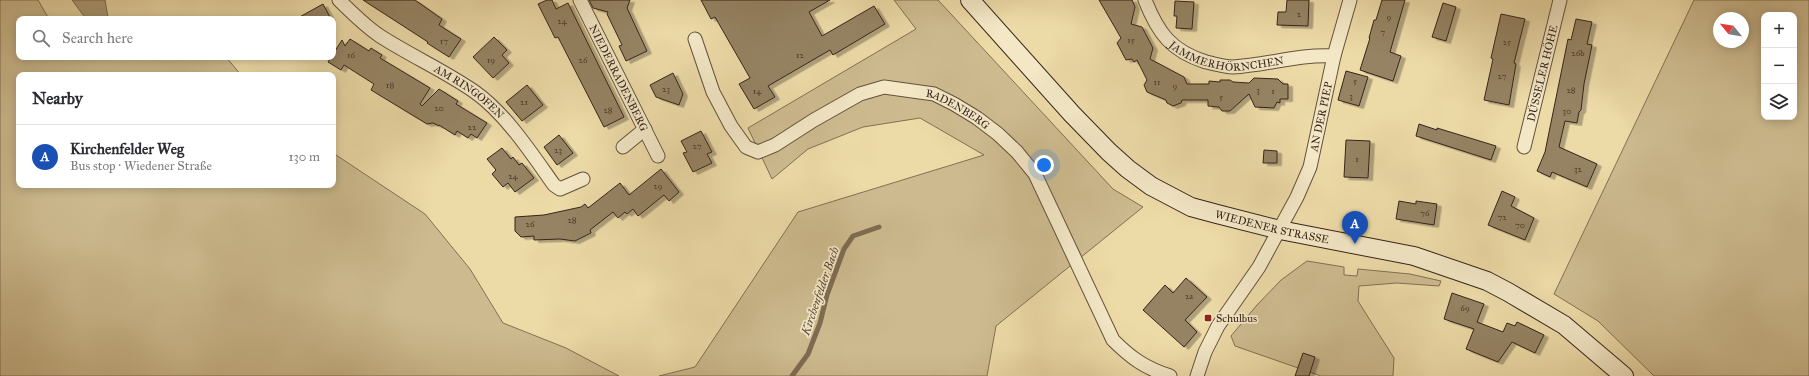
<!DOCTYPE html>
<meta charset="utf-8">
<style>
:root{--surface:#fff;--page:#f2f2f3;--text:#2b2b33;--muted:#7c7c81;--line:#e1e1e2;--accent:#b45309}
body{margin:0;font-family:"IM FELL Great Primer",serif;background:var(--page);color:var(--text)}
.controls{position:absolute;right:12px;top:12px;display:grid;overflow:hidden;border-radius:8px;box-shadow:0 2px 10px #0003}
.controls button{width:36px;height:36px;display:grid;place-items:center;padding:0;border:0;border-bottom:1px solid var(--line);background:var(--surface);color:var(--text);font:20px sans-serif}
.compass{position:absolute;left:1713px;top:12px;width:36px;height:36px;border-radius:50%;background:var(--surface);box-shadow:0 2px 10px #0003;rotate:300deg}
.you{position:absolute;left:1044px;top:165px;width:14px;height:14px;margin:-10px;border:3px solid #fff;border-radius:50%;background:#1a73e8;box-shadow:0 0 0 6px #1a73e833}
.badge{display:grid;place-items:center;width:26px;height:26px;border-radius:50%;background:var(--accent);color:#fff;font-size:13px;font-weight:700}
.pin{position:absolute;translate:-50% -33px;filter:drop-shadow(0 1px 2px #0008)}
.pin::after{content:'';position:absolute;top:21px;width:14px;height:12px;background:inherit;clip-path:polygon(0 0,100% 0,50% 100%)}
.list{margin:0;padding:0;list-style:none}
h2{display:flex;justify-content:space-between;align-items:center;height:52px;margin:0;padding:0 16px;font-size:17px}
h2 small{font-size:13px;font-weight:400;color:var(--muted)}
.list li{display:grid;grid-template-columns:26px 1fr auto;gap:12px;align-items:center;box-sizing:border-box;height:64px;padding:0 16px;border-top:1px solid var(--line)}
.list b{display:block;font-size:15px;white-space:nowrap}
.list p{margin:0;font-size:13px;white-space:nowrap;color:var(--muted)}
.list em{font-size:13px;font-style:normal;color:var(--muted)}
.icon{flex:none;width:22px;height:22px;fill:none;stroke:currentColor;stroke-width:2;stroke-linecap:round;stroke-linejoin:round}
.map{position:relative;flex:none;width:1809px;height:376px;overflow:hidden}
.search{position:absolute;background:var(--surface);box-shadow:0 2px 10px #0003;left:16px;top:16px;width:320px;height:44px;display:flex;align-items:center;gap:10px;box-sizing:border-box;padding:0 14px;border-radius:8px;color:var(--muted);font-size:15px}
.panel{position:absolute;background:var(--surface);box-shadow:0 2px 10px #0003;left:16px;top:72px;width:320px;height:116px;border-radius:8px}
.map>svg:first-child{display:block}
.green{fill:#cdbb8f;stroke:#827054;fill-rule:evenodd}
.water{fill:#ae9c77;stroke:#7e6c52}
.lines{fill:none;stroke-linecap:round;stroke-linejoin:round}
.stream{stroke:#7e6c52;stroke-width:5}
.building{fill:#958363;stroke:#37241a;filter:url(#shadow)}
.street-casing{stroke:#64523d;stroke-width:15}
.secondary-casing{stroke:#37241a;stroke-width:20}
.street{stroke:#f3e7c6;stroke-width:13}
.secondary{stroke:#f3e7c6;stroke-width:18}
.poi-dot{fill:#8f2418;stroke:#f3e7c6;stroke-width:1.5}
.labels{text-anchor:middle;stroke-width:3.5;stroke-linejoin:round;paint-order:stroke}
.number-label{font-size:9px;fill:#4e3c2c}
.street-label{font-size:11px;fill:#37241a;stroke:#f3e7c6}
.poi-label{font-size:11px;fill:#37241a;stroke:#f3e7c6;text-anchor:start}
.water-label{font-size:12px;font-style:italic;fill:#5b4836;stroke:#f3e7c6}
</style>
<div class="map">
<svg width="1809" height="376" viewBox="0 0 1809 376">
<defs>
<filter id="shadow"><feDropShadow dx="4.5" dy="2.5" stdDeviation="0" flood-color="#0004"/></filter>
</defs>
<rect width="100%" height="100%" fill="#ecdaa7"/>
<filter id="stains"><feTurbulence type="fractalNoise" baseFrequency=".005" numOctaves="4"/><feColorMatrix values="0 0 0 0 .2 0 0 0 0 .09 0 0 0 0 .02 0 0 0 .5 -.17"/></filter>
<radialGradient id="worn" r=".72"><stop offset=".6" stop-color="#630" stop-opacity="0"/><stop offset="1" stop-color="#630" stop-opacity=".3"/></radialGradient>
<path class="green" d="M0 0H38L49 19H19V57H226L241 75H19V185H333V153L425 214 470 269 503 323 566 348 619 376H0Z
M894 0H938L1113 189 1143 207 996 326 987 376H659L695 367 798 212 984 155 920 118 863 127 808 149 772 179 748 128 916 29Z
M1694 0H1809V376H1654L1598 321 1554 294ZM1764 15H1794V117H1764ZM1719 18H1743V42H1719Z
M1307 261 1344 267V275L1357 276 1358 269 1410 274 1441 281 1439 286 1397 283 1359 286 1358 301 1394 358 1393 376H1321L1235 346 1231 336 1257 305 1281 280Z"/>
<path class="water" d="M72 0H105L108 17 107 19H86Z"/>
<g class="lines">
<path class="stream" d="M792 376 808 354 820 323 827 295 844 249 853 236 879 227"/>
</g>
<path class="building" d="M363 0H415L442 19 439 25 461 39 449 57 427 43 428 42Z
M547 0H552L556 9 568 3 624 117 604 127 558 37 555 38 538 4Z
M589 0H630L627 8 647 51 626 61 619 46 622 45 607 14 608 12 593 8Z
M701 0H830L809 12 822 36 874 6 885 24 833 55 830 50 768 86 775 97 754 109 739 84 750 78 715 17 711 19Z
M1099 0H1132L1135 7 1131 24 1142 27 1153 48 1150 59 1184 77 1187 84H1209V81L1220 82V80H1230L1233 82 1249 83 1254 78 1278 79 1283 84H1288V99H1280V103L1277 102 1274 108 1255 107 1249 94 1230 111H1222L1219 107 1208 106V100H1182L1181 103 1173 106 1167 103 1166 100 1147 92 1144 85 1147 80 1137 60 1134 62 1132 59 1126 60 1117 43 1121 38Z
M1287 0H1309L1308 26 1277 25 1278 12H1286Z
M1382 0H1405L1390 52 1401 56 1393 81 1360 70 1370 38H1369L1374 20H1376Z
M1175 1 1194 2 1192 29 1176 28 1177 16H1174Z
M1443 3 1456 7 1446 41 1432 37Z
M323 4 331 19H296Z
M1501 14 1525 19 1514 63 1516 64 1509 105 1484 100 1493 59 1491 58Z
M1576 19 1592 22 1587 44 1592 45 1584 84 1581 110 1579 112 1577 123 1565 121 1559 147 1597 164 1587 187 1552 172 1550 177 1537 171 1545 152 1568 39 1571 40Z
M494 37 507 50 502 55 509 63 493 78 473 57Z
M350 39 369 51 371 48 382 55 380 58 430 88 420 104 422 106 439 89 458 101 456 104 487 123 477 138 471 134 468 138 457 131 455 135 439 125V126L433 123 427 124 371 90 374 84 344 65 341 70 328 62 331 57H333V54L342 40 345 46Z
M1346 71 1368 77 1359 106 1338 100Z
M673 73 683 94 679 105 656 97 650 85Z
M527 85 543 105 522 121 506 102Z
M1419 124 1437 130V128L1496 146 1491 160 1416 136Z
M701 131 712 152 707 154 712 163 693 172 683 153 687 152 681 141Z
M559 135 573 153 557 165 544 147Z
M1346 140 1370 141 1368 178 1344 177Z
M502 148 511 159 513 157 519 165 522 163 534 178 515 192 508 183 503 187 492 174 496 170 487 159Z
M1264 150 1277 151V163H1263Z
M661 169 679 192 669 201 664 195 638 216 633 209 627 214 625 212 618 218 613 212 590 230 591 233 575 241 560 239 534 240V236L521 237 515 231V217L544 215 581 207 585 204 588 208 620 183 629 195Z
M1502 191 1515 197 1511 206 1534 218 1525 240 1488 225Z
M1399 201 1416 204V201L1437 204 1434 225 1396 219Z
M1186 278 1207 297 1185 320 1197 332 1184 347 1143 310 1165 285 1173 293Z
M1452 293 1484 304 1477 322 1503 332 1507 323 1515 326 1517 322 1544 335 1535 353 1512 342 1498 362 1466 349 1474 329 1444 319Z
M1303 353 1315 357 1309 376H1295Z"/>
<g class="lines">
<defs>
<g id="street">
<path id="s1" d="M339 0C352 13 365 26 380 36 411 56 445 71 475 92 506 114 532 154 554 185L560 189 583 179"/>
<path id="s2" d="M580 0 658 156"/>
<path id="s3" d="M1145 0C1158 33 1171 51 1206 62 1215 64 1225 67 1233 67 1267 65 1299 54 1334 56"/>
<path id="s4" d="M695 39 713 92 731 126 746 147 758 152 775 145 814 120 860 94 884 87 934 94 954 104 977 118 998 134 1017 152 1035 174 1113 340C1131 358 1145 368 1170 376"/>
<path d="M623 147 645 129"/>
<path id="s5" d="M1524 147 1560 0"/>
<path id="s6" d="M1197 376 1205 352 1218 326 1259 267 1297 197 1310 167 1334 56 1350 0"/>
</g>
<g id="secondary">
<path id="s7" d="M970 0 1072 114 1109 152 1128 169 1151 186 1191 207 1217 214 1280 230 1414 256 1487 281 1508 292 1564 325 1624 376"/>
</g>
</defs>
<use href="#street" class="street-casing"/>
<use href="#secondary" class="secondary-casing"/>
<use href="#street" class="street"/>
<use href="#secondary" class="secondary"/>
</g>
<rect class="poi-dot" x="1204" y="314" width="8" height="8" rx="2"/>
<g class="labels">
<g class="number-label">
<text x="1299" y="17">2</text>
<text x="1389" y="20">9</text>
<text x="562" y="24">24</text>
<text x="1383" y="35">7</text>
<text x="1131" y="43">15</text>
<text x="444" y="44">17</text>
<text x="1507" y="45">25</text>
<text x="1578" y="56">26b</text>
<text x="351" y="58">16</text>
<text x="800" y="58">12</text>
<text x="491" y="63">19</text>
<text x="583" y="63">26</text>
<text x="1502" y="79">27</text>
<text x="1355" y="84">5</text>
<text x="1157" y="85">11</text>
<text x="390" y="88">18</text>
<text x="1175" y="89">9</text>
<text x="666" y="92">23</text>
<text x="1258" y="93">3</text>
<text x="1571" y="93">28</text>
<text x="757" y="94">14</text>
<text x="1273" y="94">1</text>
<text x="1351" y="99">3</text>
<text x="1221" y="100">5</text>
<text x="524" y="105">21</text>
<text x="439" y="111">20</text>
<text x="608" y="113">28</text>
<text x="1567" y="114">30</text>
<text x="472" y="130">22</text>
<text x="697" y="149">27</text>
<text x="558" y="153">23</text>
<text x="1357" y="162">1</text>
<text x="1578" y="172">32</text>
<text x="513" y="179">24</text>
<text x="658" y="189">29</text>
<text x="1425" y="216">76</text>
<text x="1502" y="220">72</text>
<text x="572" y="223">28</text>
<text x="530" y="227">26</text>
<text x="1520" y="228">70</text>
<text x="1189" y="299">2a</text>
<text x="1465" y="311">69</text>
</g>
<g class="street-label">
<text dy="4" stroke="none"><textPath href="#s3" startOffset="110">JAMMERHÖRNCHEN</textPath></text>
<text dy="4" stroke="none"><textPath href="#s5" startOffset="76">DÜSSELER HÖHE</textPath></text>
<text dy="4" stroke="none"><textPath href="#s2" startOffset="87">NIEDERRADENBERG</textPath></text>
<text dy="4" stroke="none"><textPath href="#s1" startOffset="160">AM RINGOFEN</textPath></text>
<text dy="4" stroke="none"><textPath href="#s4" startOffset="354">RADENBERG</textPath></text>
<text dy="4" stroke="none"><textPath href="#s6" startOffset="290">AN DER PIEP</textPath></text>
<text dy="4" stroke="none"><textPath href="#s7" startOffset="389">WIEDENER STRASSE</textPath></text>
</g>
<g class="poi-label">
<text x="1216" y="322">Schulbus</text>
</g>
<g class="water-label">
<text transform="translate(820 291) rotate(-71)" y="4">Kirchenfelder Bach</text>
</g>
</g>
<rect width="100%" height="100%" filter="url(#stains)"/>
<rect width="100%" height="100%" fill="url(#worn)"/>
</svg>
<div class="controls">
<button>+</button>
<button>−</button>
<button><svg class="icon" aria-label="layers" viewBox="0 0 24 24"><path d="M12 4l9 5-9 5-9-5zM3 14l9 5 9-5"/></svg></button>
</div>
<svg class="compass" viewBox="-18 -18 36 36"><path d="M0-13l5 13h-10z" fill="#e53935"/><path d="M0 13l5-13h-10z" fill="#7c7c81"/></svg>
<div class="you"></div>
<div class="pin badge" style="left:1355px;top:244px;background:#1a4fb4">A</div>
<div class="search"><svg class="icon" aria-label="search" viewBox="0 0 24 24"><circle cx="10" cy="10" r="6"/><path d="M15 15l6 6"/></svg>Search here</div>
<section class="panel">
<h2>Nearby<small></small></h2>
<ul class="list">
<li><span class="badge" style="background:#1a4fb4">A</span><div><b>Kirchenfelder Weg</b><p>Bus stop · Wiedener Straße</p></div><em>130 m</em></li>
</ul>
</section>
</div>
